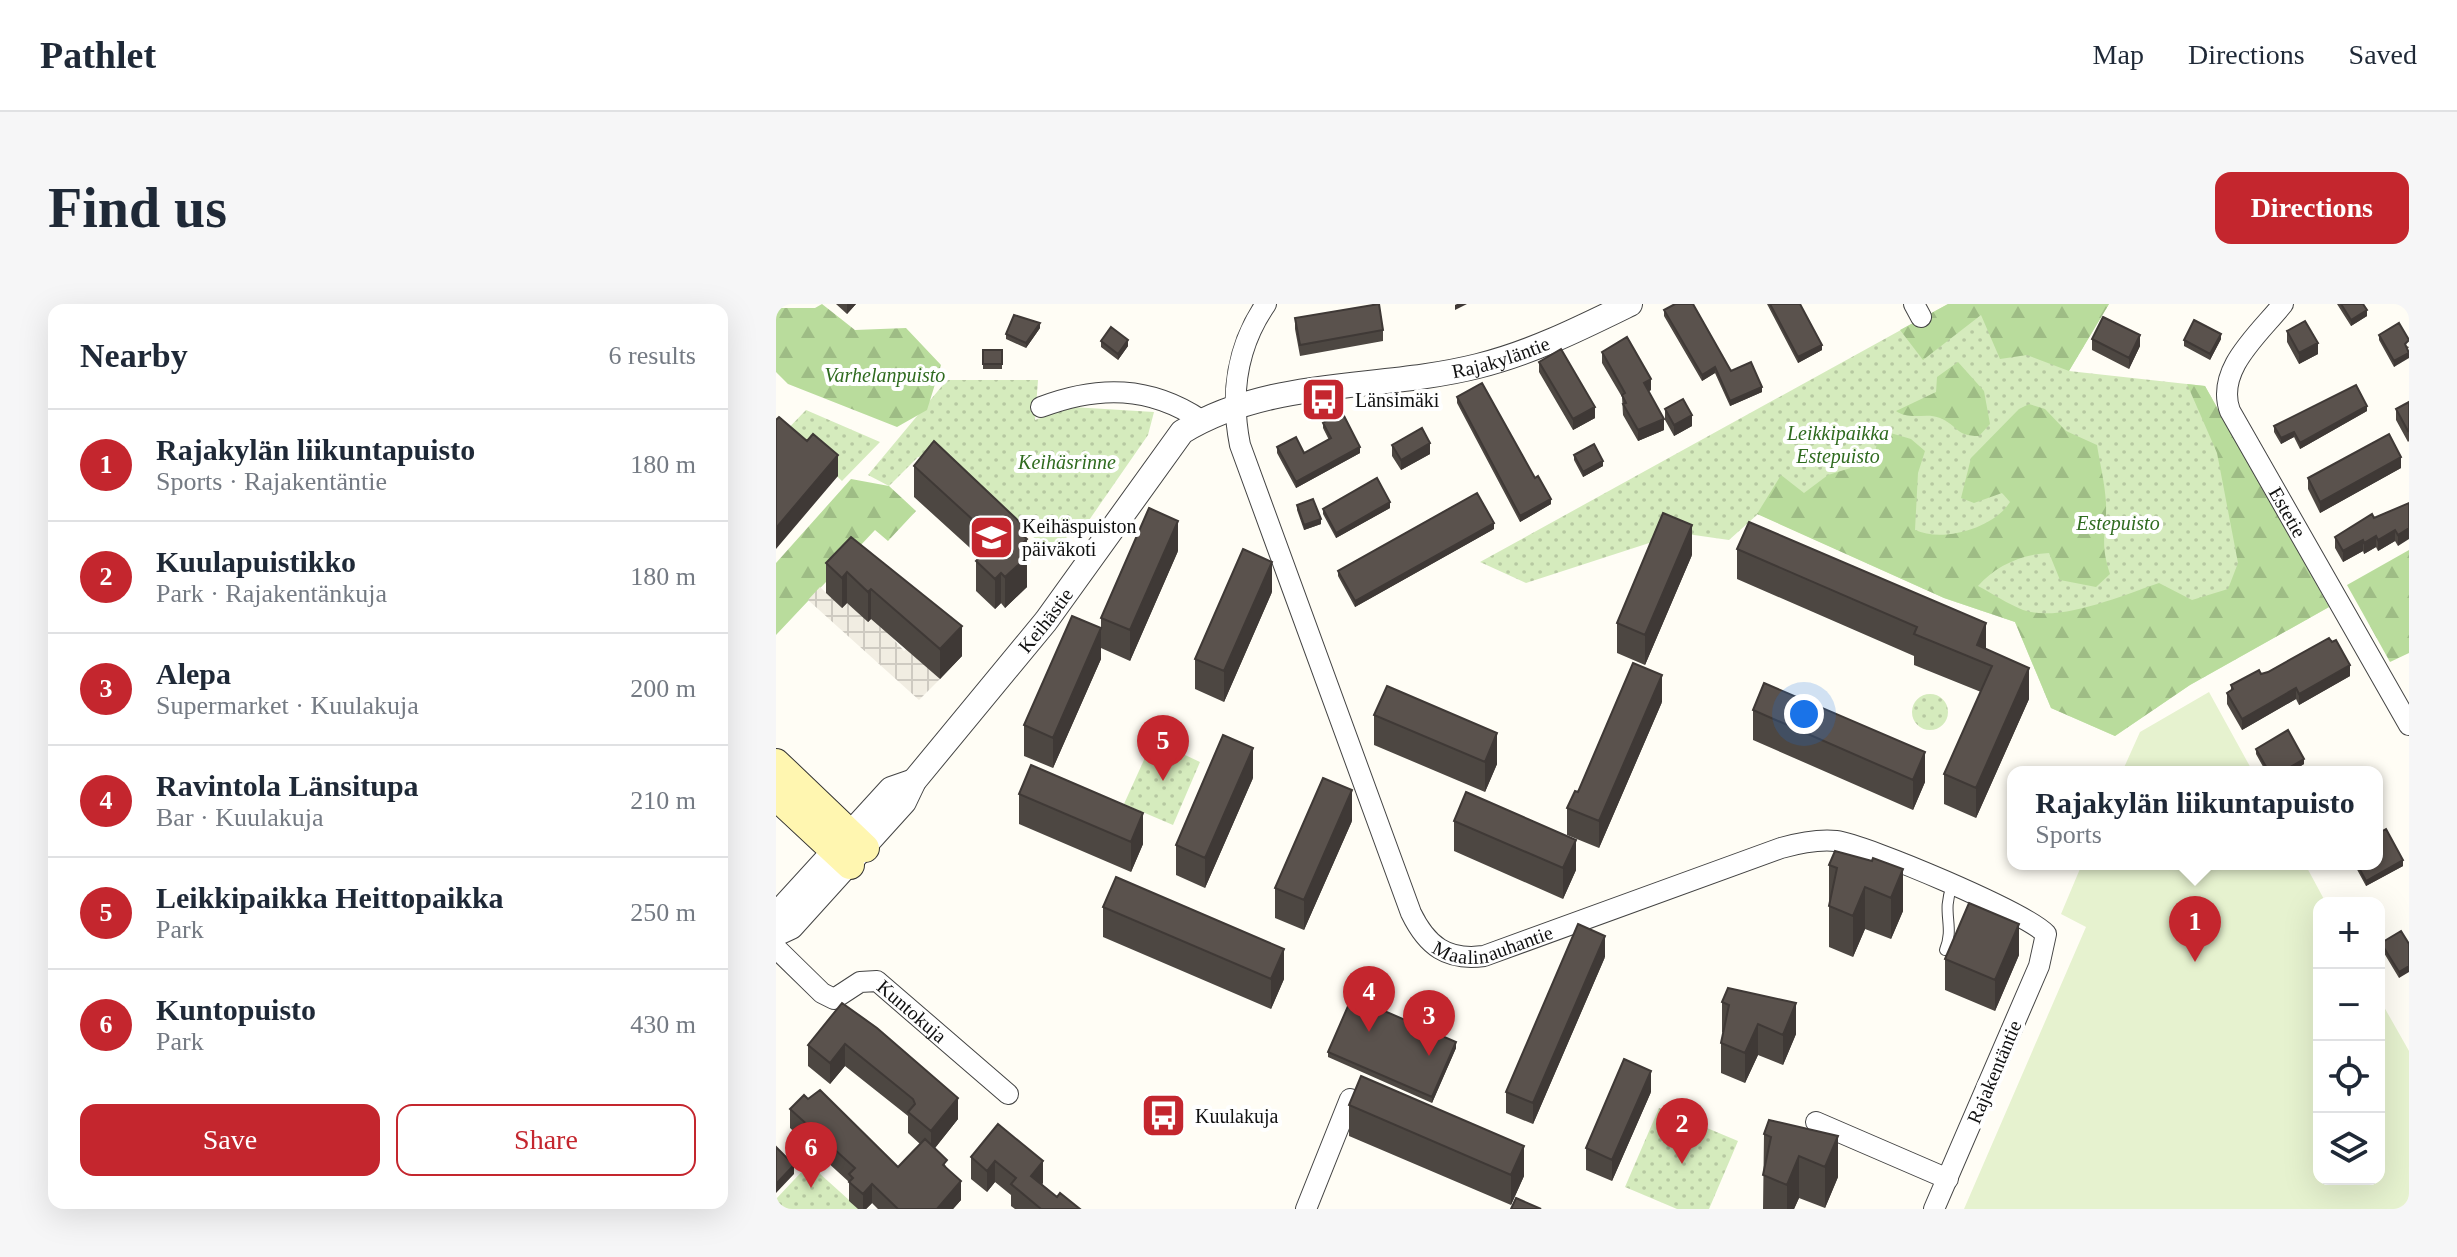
<!DOCTYPE html>
<meta charset="utf-8">
<style>
:root{--surface:#fff;--page:#f6f6f7;--text:#1f2937;--muted:#747a83;--line:#e0e1e3;--accent:#c4262e}
body{margin:0;font-family:"Times New Roman",serif;background:var(--page);color:var(--text)}
.controls{position:absolute;right:24px;bottom:24px;display:grid;overflow:hidden;border-radius:16px;box-shadow:0 8px 32px #0002}
.controls button{width:72px;height:72px;display:grid;place-items:center;padding:0;border:0;border-bottom:2px solid var(--line);background:var(--surface);color:var(--text);font:40px sans-serif}
.you{position:absolute;left:1028px;top:410px;width:28px;height:28px;margin:-20px;border:6px solid #fff;border-radius:50%;background:#1a73e8;box-shadow:0 0 0 12px #1a73e833}
.badge{display:grid;place-items:center;width:52px;height:52px;border-radius:50%;background:var(--accent);color:#fff;font-size:26px;font-weight:700}
.pin{position:absolute;translate:-50% -66px;filter:drop-shadow(0 2px 4px #0008)}
.pin::after{content:'';position:absolute;top:42px;width:28px;height:24px;background:inherit;clip-path:polygon(0 0,100% 0,50% 100%)}
.popup{position:absolute;left:1231px;top:462px;width:376px;height:104px;box-sizing:border-box;display:grid;place-content:center;border-radius:16px;background:var(--surface);filter:drop-shadow(0 2px 6px #0005);font-size:26px;white-space:nowrap;color:var(--muted)}
.popup b{font-size:30px;color:var(--text)}
.popup::after{content:'';position:absolute;left:50%;top:100%;margin-left:-16px;border:16px solid transparent;border-top-color:var(--surface)}
.list{margin:0;padding:0;list-style:none}
h2{display:flex;justify-content:space-between;align-items:center;height:104px;margin:0;padding:0 32px;font-size:34px}
h2 small{font-size:26px;font-weight:400;color:var(--muted)}
.list li{display:grid;grid-template-columns:52px 1fr auto;gap:24px;align-items:center;box-sizing:border-box;height:112px;padding:0 32px;border-top:2px solid var(--line)}
.list b{display:block;font-size:30px;white-space:nowrap}
.list p{margin:0;font-size:26px;white-space:nowrap;color:var(--muted)}
.list em{font-size:26px;font-style:normal;color:var(--muted)}
.actions{display:flex;gap:16px;padding:24px 32px}
.actions a{flex:1;padding:18px 0;border:2px solid var(--accent);border-radius:16px;text-align:center;font-size:28px;color:var(--accent)}
.actions .main{background:var(--accent);color:#fff}
.icon{flex:none;width:44px;height:44px;fill:none;stroke:currentColor;stroke-width:2;stroke-linecap:round;stroke-linejoin:round}
.map{position:relative;flex:none;width:1633px;height:905px;overflow:hidden;border-radius:16px}
header{display:flex;align-items:center;gap:48px;box-sizing:border-box;height:112px;padding:0 40px;background:var(--surface);border-bottom:2px solid var(--line)}
header strong{font-size:38px}
nav{display:flex;gap:44px;margin-inline-start:auto;font-size:28px}
.intro{display:flex;align-items:center;justify-content:space-between;box-sizing:border-box;height:192px;padding:0 48px}
h1{margin:0;font-size:56px}
.button{padding:20px 36px;border-radius:16px;background:var(--accent);color:#fff;font-size:28px;font-weight:700}
main{display:flex;gap:48px;padding:0 48px}
aside{flex:1;background:var(--surface);border-radius:16px;box-shadow:0 8px 32px #0002}
.map>svg:first-child{display:block}
.grass{fill:url(#grass-dots)}
.forest{fill:url(#forest-firs)}
.pitch{fill:#e6f2cf}
.plaza{fill:url(#plaza-grid)}
.lines{fill:none;stroke-linecap:round;stroke-linejoin:round}
.service-casing{stroke:#444;stroke-width:12}
.minor-casing{stroke:#444;stroke-width:22}
.tertiary-casing{stroke:#444;stroke-width:26}
.secondary-casing{stroke:#333;stroke-width:30}
.service{stroke:#fff;stroke-width:10}
.minor{stroke:#fff;stroke-width:20}
.tertiary{stroke:#fff;stroke-width:24}
.secondary{stroke:#fff6b0;stroke-width:28}
.wall{fill:#4d4742}
.shaded-wall{fill:#3f3936}
.building{fill:#5a524d;stroke:#3f3936;stroke-width:2}
.labels{text-anchor:middle;stroke-width:8;stroke-linejoin:round;paint-order:stroke}
.street-label{font-size:20px;fill:#111;stroke:#fff}
.park-label{font-size:20px;font-style:italic;fill:#2f6b1f;stroke:#fff}
.poi-label{font-size:20px;fill:#111;stroke:#fff;text-anchor:start}
</style>
<header>
<strong>Pathlet</strong>
<nav><a>Map</a><a>Directions</a><a>Saved</a></nav>
</header>
<div class="intro"><h1>Find us</h1><a class="button">Directions</a></div>
<main>
<aside>
<h2>Nearby<small>6 results</small></h2>
<ul class="list">
<li><span class="badge">1</span><div><b>Rajakylän liikuntapuisto</b><p>Sports · Rajakentäntie</p></div><em>180 m</em></li>
<li><span class="badge">2</span><div><b>Kuulapuistikko</b><p>Park · Rajakentänkuja</p></div><em>180 m</em></li>
<li><span class="badge">3</span><div><b>Alepa</b><p>Supermarket · Kuulakuja</p></div><em>200 m</em></li>
<li><span class="badge">4</span><div><b>Ravintola Länsitupa</b><p>Bar · Kuulakuja</p></div><em>210 m</em></li>
<li><span class="badge">5</span><div><b>Leikkipaikka Heittopaikka</b><p>Park</p></div><em>250 m</em></li>
<li><span class="badge">6</span><div><b>Kuntopuisto</b><p>Park</p></div><em>430 m</em></li>
</ul>
<div class="actions"><a class="main">Save</a><a>Share</a></div>
</aside>
<div class="map">
<svg width="1633" height="905" viewBox="0 0 1633 905">
<defs>
<pattern id="grass-dots" width="8" height="8" patternUnits="userSpaceOnUse" patternTransform="scale(2)"><rect width="8" height="8" fill="#d5ebbd"/><path d="M2 2h.1M6 6h.1" fill="none" stroke="#b6c8a1" stroke-width="1.8" stroke-linecap="round"/></pattern>
<pattern id="forest-firs" width="22" height="20" patternUnits="userSpaceOnUse" patternTransform="scale(2)"><rect width="22" height="20" fill="#b9dc9c"/><path d="M5 1l3.5 6h-7zM16 11l3.5 6h-7z" fill="#9ebc85"/></pattern>
<pattern id="plaza-grid" width="8" height="8" patternUnits="userSpaceOnUse" patternTransform="scale(2)"><rect width="8" height="8" fill="#f1ede2"/><path d="M0 4h8M4 0v8" fill="none" stroke="#cecac1"/></pattern>
</defs>
<rect width="100%" height="100%" fill="#fffdf5"/>
<path class="grass" d="M1172 0H1333L1293 67 1429 82 1553 303 1414 381 1339 432 1275 404 1239 318 1168 294 982 210 953 236 904 229 750 279 704 258Z
M171 76H262L259 116 296 103 378 108 372 131 300 235 293 230 279 250 178 171 175 151 142 153 113 182 92 171Z
M30 106 104 138 66 177 38 151 3 134Z
M1136 408a18 18 0 1 1 36 0a18 18 0 1 1-36 0Z
M377 436 424 458 397 521 348 500Z
M883 804 962 837 933 905H901L849 883Z
M33 860 83 905H0V895Z"/>
<path class="forest" d="M46 0 79 26 130 24 165 61 151 106 121 123 12 80 0 68V4H39Z
M1172 0H1333L1293 67 1251 51 1224 55 1205 11 1147 56 1124 26Z
M1182 58 1208 87 1214 120 1203 132C1179 132 1183 122 1164 114 1150 108 1134 117 1120 107L1160 88 1161 73Z
M1411 80 1429 82 1553 303 1414 381 1339 432 1275 404 1239 318 1168 294 981 210 1005 171 1028 189 1052 171 1097 157 1104 126 1135 135 1149 147 1142 169 1139 226C1167 239 1218 224 1234 198L1226 189 1198 199 1185 194 1195 154 1243 105 1253 100 1269 105 1290 127 1321 141C1324 160 1329 180 1330 199 1331 232 1323 236 1334 270L1320 283 1284 276 1273 249C1246 250 1219 262 1202 282 1217 290 1232 300 1247 306 1284 319 1347 291 1383 279L1416 296 1452 285 1462 259 1441 149Z
M75 175 113 182 140 207 112 237 99 226 0 331V259Z
M1633 246V349L1614 358 1571 281Z"/>
<path class="pitch" d="M1433 388 1477 468H1346L1364 428Z
M1306 560H1529L1550 599H1543V875H1603V694L1633 747V905H1188L1310 623 1285 610Z"/>
<path class="plaza" d="M44 283 66 304 71 299 97 313 128 347 134 342 164 375 143 396 32 296Z"/>
<g class="lines">
<defs>
<path id="service" d="M1169 646C1179 621 1165 610 1176 582"/>
<g id="minor">
<path id="s1" d="M490 0C461 42 454 91 464 141L635 609C651 642 671 657 708 652L1005 544C1023 539 1041 535 1060 537 1091 541 1251 609 1270 630L1263 662 1158 905"/>
<path d="M1138 0 1145 13"/>
<path id="s2" d="M1507 0C1483 30 1439 66 1454 107L1633 421"/>
<path d="M265 103C323 81 374 82 425 116"/>
<path id="s3" d="M0 644 46 689 58 695 84 678 101 677 232 790"/>
<path d="M1040 818 1172 875"/>
<path d="M530 905 574 795"/>
</g>
<g id="tertiary">
<path d="M0 611 115 485 138 477"/>
<path id="s4" d="M0 630 15 623 128 498 138 477 270 317 406 128C496 73 603 87 702 62 755 49 805 24 854 0"/>
</g>
<path id="secondary" d="M0 459 89 544
M0 492 74 561"/>
</defs>
<use href="#service" class="service-casing"/>
<use href="#minor" class="minor-casing"/>
<use href="#tertiary" class="tertiary-casing"/>
<use href="#secondary" class="secondary-casing"/>
<use href="#service" class="service"/>
<use href="#minor" class="minor"/>
<use href="#tertiary" class="tertiary"/>
<use href="#secondary" class="secondary"/>
</g>
<path class="wall" d="M60 0H80L71 10Z
M991 0H1024L1046 46 1022 59Z
M1561 0H1587L1591 12 1575 22Z
M888 6 955 67 986 88 954 102 939 69 926 77 888 12Z
M519 14 607 26V37L524 52 519 25Z
M264 24 250 44 230 35V30Z
M1511 27 1542 50 1523 60 1511 38Z
M1603 31 1633 43 1618 63 1603 36Z
M1316 35 1364 42 1353 65 1316 46Z
M1445 35 1434 56 1408 42V36Z
M325 37 352 42 342 56 325 43Z
M207 46H226V65H207Z
M826 48 875 86 873 87 888 126 862 137 847 111 846 93 826 59Z
M763 58 819 114 797 126 763 68Z
M681 93 759 174 775 200 744 218 681 99Z
M1633 98V137L1632 138 1620 116V105Z
M889 105 916 122 898 132 889 116Z
M1591 107 1524 145 1518 133 1505 140 1498 128V122Z
M547 119 584 149 520 184 501 149V143L528 149 553 136 547 124Z
M616 141 654 150 625 166 616 152Z
M798 151 827 162 807 173 798 156Z
M138 162 251 235V283L229 304 225 299 219 305 200 287V257L204 253 138 193Z
M1625 164 1544 209 1532 185V174Z
M1633 199 1622 242 1619 237 1602 247 1600 243 1588 250 1587 247 1567 258 1559 244V233Z
M521 201 545 220 528 226 521 206Z
M614 204 560 234 547 210V205Z
M718 225 579 303 562 272V267Z
M961 245 1210 345 1253 395 1200 514 1168 500V470L1205 388 1138 361V352L961 275Z
M402 247 354 357 325 344V355L277 464 248 452V421L325 324V314Z
M916 251 869 361 841 349V319Z
M50 259 186 322V352L164 375 95 315 92 318 71 299 66 304 50 289Z
M496 288 448 398 419 385V355Z
M1485 370 1574 372 1523 401 1520 395 1466 426 1451 400V389L1455 387V381Z
M886 398 823 544 791 531V504L802 488Z
M977 406 1149 478 1137 506 977 436Z
M598 411 721 460 709 488 598 441Z
M1480 445 1528 460 1515 468H1490L1480 450Z
M477 474 429 584 400 571V541Z
M243 490 367 540 355 568 243 520Z
M576 517 528 626 499 614V584Z
M678 517 800 566 787 595 678 547Z
M1096 557 1127 607 1115 635 1089 625 1077 653 1053 643V561Z
M1578 560H1601L1627 562 1590 582Z
M327 603 508 675 495 705 327 633Z
M1605 639 1633 640 1623 674 1605 644Z
M1243 651 1219 707 1169 686V655Z
M829 653 757 820 730 809V788Z
M946 698 1020 730 1007 761 982 751 969 779 945 769V739L947 729 946 728Z
M66 699 182 815 159 844 171 864 185 896 177 905H102L96 899 90 905H82L73 897V878L14 824V805L122 863 144 840 132 829V812L69 762 54 780 32 762V741Z
M680 744 656 799 552 753V748Z
M875 788 836 877 810 866V844Z
M573 801 748 872 735 901 573 832Z
M993 816 1062 873 1049 904 1023 894 1018 905H987L988 830Z
M222 820 267 879 266 880 281 893 304 905H239L235 902V891L219 878 211 888 195 875V853Z"/>
<path class="shaded-wall" d="M71 0H80L71 10Z
M681 0H691L679 6V1Z
M1591 6V12L1575 22V16Z
M264 19V24L250 44V39Z
M1445 30V35L1434 56V50Z
M1364 31V42L1353 65V54Z
M352 36V42L342 56V50Z
M1542 39V50L1523 60V49Z
M1046 41V46L1022 59V53Z
M1633 49V54L1618 63V57Z
M939 63V69L926 77V71Z
M875 75V86L868 90V79Z
M986 83V88L954 102V97Z
M1591 102V107L1524 145V139Z
M819 103V114L797 126V115Z
M916 111V122L898 132V121Z
M888 115V126L862 137V126Z
M1518 128V133L1505 140V134Z
M654 139V150L625 166V156Z
M584 143V149L520 184V178Z
M62 151V172L0 245V224Z
M1625 153V164L1544 209V198Z
M827 157V162L807 173V168Z
M775 195V200L744 218V212Z
M614 198V204L560 234V229Z
M545 215V220L528 226V221Z
M402 217V247L354 357V326Z
M718 219V225L579 303V297Z
M916 221V251L869 361V331Z
M250 224 251 283 229 304V273L245 230Z
M1633 224V235L1622 242V231Z
M1619 226V237L1602 247V236Z
M1600 232V243L1588 250V239Z
M1587 236V247L1567 258V247Z
M496 258V288L448 398V367Z
M71 268V299L66 304V274Z
M225 269V299L219 305V275Z
M95 285V315L92 318V288Z
M1210 319V349L1201 341Z
M186 322V352L164 375V345Z
M325 324V355L277 464V434Z
M1574 361V372L1523 401V390Z
M1253 364V395L1200 514V484Z
M886 371V398L823 544V517Z
M1520 384V395L1466 426V415Z
M721 429V460L709 488V458Z
M477 444V474L429 584V554Z
M1149 448V478L1137 506V476Z
M1528 455V460L1515 468H1506Z
M576 486V517L528 626V596Z
M367 509V540L355 568V538Z
M800 536V566L787 595V564Z
M1627 556V562L1590 582V577Z
M1127 565V607L1115 635V594Z
M1089 583V625L1077 653V612Z
M1243 620V651L1219 707V676Z
M829 632V653L757 820V799Z
M508 645V675L495 705V675Z
M1633 662V668L1623 674V668Z
M1020 699V730L1007 761V731Z
M982 720V751L969 779V749Z
M680 738V744L656 799V793Z
M69 740V762L54 780V759Z
M875 767V788L836 877V856Z
M182 794V815L155 849V827Z
M1062 832V873L1049 904V863Z
M748 842V872L735 901V871Z
M1023 852V894L1018 905H1011V881Z
M219 857V878L211 888V867Z
M267 857V879L255 893V872Z
M18 861V870L0 889V880Z
M185 877V896L177 905H161Z
M96 880V899L90 905H87V890Z"/>
<path class="building" d="M603 0 607 26 524 41 519 14Z
M899 0H917L955 67 975 58 986 83 954 97 939 63 926 71 888 6Z
M994 0H1024L1046 41 1022 53Z
M1565 0H1587L1591 6 1575 16Z
M238 11 264 19 250 39 230 30Z
M1327 13 1364 31 1353 54 1316 35Z
M1418 16 1445 30 1434 50 1408 36Z
M1529 17 1542 39 1523 49 1511 27Z
M1623 19 1633 36 1629 40 1633 49 1618 57 1603 31Z
M335 23 352 36 342 50 325 37Z
M851 33 875 75 868 79 888 115 862 126 847 100 850 99 846 91 849 89 826 48Z
M785 45 819 103 797 115 763 58Z
M207 46H226V60H207Z
M706 79 759 174 762 172 775 195 744 212 681 93Z
M1580 81 1591 102 1524 139 1518 128 1505 134 1498 122Z
M907 95 916 111 898 121 889 105Z
M1633 98V126L1632 127 1620 105Z
M566 108 584 143 520 178 501 143 520 133 528 149 555 134 547 119Z
M3 113 31 137 37 130 62 151 0 224V116Z
M646 124 654 139 625 156 616 141Z
M1613 130 1625 153 1544 198 1532 174Z
M158 137 250 224 245 230 251 235 247 239 251 244 247 248 251 253 229 273 225 269 219 275 200 257 220 237 138 162Z
M818 140 827 157 807 168 798 151Z
M601 174 614 198 560 229 547 205Z
M701 189 718 219 579 297 562 267Z
M537 195 545 215 528 221 521 201Z
M1633 199V224L1622 231 1619 226 1602 236 1600 232 1588 239 1587 236 1567 247 1559 233 1596 210 1598 214Z
M373 204 402 217 354 326 325 314Z
M887 209 916 221 869 331 841 319Z
M973 218 1210 319 1201 341 1253 364 1200 484 1168 470 1216 362 1138 330 1141 323 961 245Z
M75 233 186 322 164 345 95 285 92 288 71 268 66 274 50 259Z
M467 245 496 258 448 367 419 355Z
M296 312 325 324 277 434 248 421Z
M1553 334 1556 338 1560 336 1574 361 1523 390 1520 384 1466 415 1451 389 1457 385 1455 381 1483 366 1485 370 1492 368Z
M857 359 886 371 823 517 791 504 799 487 802 488Z
M988 379 1149 448 1137 476 977 406Z
M611 382 721 429 709 458 598 411Z
M1512 426 1528 455 1506 468H1493L1480 445Z
M447 431 477 444 429 554 400 541Z
M255 461 367 509 355 538 243 490Z
M547 474 576 486 528 596 499 584Z
M690 488 800 536 787 564 678 517Z
M1610 525 1627 556 1590 577 1581 560H1601V530Z
M1059 547 1096 557 1097 554 1127 565 1115 594 1089 583 1077 612 1053 602 1061 564 1053 561Z
M340 573 508 645 495 675 327 603Z
M1193 599 1243 620 1219 676 1169 655Z
M802 620 829 632 757 799 730 788Z
M1625 627 1633 640V662L1623 668 1605 639Z
M952 684 1020 699 1007 731 982 720 969 749 945 739 953 701 946 698Z
M576 693 680 738 656 793 552 748Z
M66 699 101 724 182 794 155 827 132 808 139 800 137 795 69 740 54 759 32 741Z
M848 755 875 767 836 856 810 844Z
M585 772 748 842 735 871 573 801Z
M44 786 122 863 149 835 171 856 167 861 185 877 161 905H122L96 880 87 890 73 878 77 874 73 870 79 864 14 805 28 791 32 795Z
M993 816 1062 832 1049 863 1023 852 1011 881 987 871 995 833 988 830Z
M222 820 267 857 255 872 281 893 284 889 304 905H265L235 880 240 874 219 857 211 867 195 853Z
M0 843 18 861 0 880Z
M740 894 765 905H735Z"/>
<defs>
<symbol id="bus-square" viewBox="-11 -11 22 22"><rect x="-9" y="-9" width="18" height="18" rx="4" fill="#c4262e" stroke="#fff"/><path d="M-5-6H5V4H4V6H2V4H-2V6H-4V4H-5ZM-3.5-4V0h7V-4ZM-3.5 1.2v1.5H-2V1.2ZM2 1.2v1.5H3.5V1.2Z" fill="#fff"/></symbol>
<symbol id="school-square" viewBox="-11 -11 22 22"><rect x="-9" y="-9" width="18" height="18" rx="4" fill="#c4262e" stroke="#fff"/><path d="M0-5L7-2L0 1L-7-2ZM-4 1L0 2.5L4 1V4Q0 6-4 4Z" fill="#fff"/></symbol>
</defs>
<g fill-rule="evenodd">
<use href="#bus-square" x="522" y="70" width="51" height="51"/>
<use href="#school-square" x="190" y="208" width="51" height="51"/>
<use href="#bus-square" x="362" y="786" width="51" height="51"/>
</g>
<g class="labels">
<g class="street-label">
<text dy="7" stroke="none"><textPath href="#s4" startOffset="978">Rajakyläntie</textPath></text>
<text dy="7" stroke="none"><textPath href="#s2" startOffset="242">Estetie</textPath></text>
<text dy="7" stroke="none"><textPath href="#s4" startOffset="416">Keihästie</textPath></text>
<text dy="7" stroke="none"><textPath href="#s1" startOffset="748">Maalinauhantie</textPath></text>
<text dy="7" stroke="none"><textPath href="#s3" startOffset="172">Kuntokuja</textPath></text>
<text transform="translate(1218 768) rotate(-67)" y="7">Rajakentäntie</text>
</g>
<g class="park-label">
<text x="109" y="78">Varhelanpuisto</text>
<text x="1062" y="136">Leikkipaikka<tspan x="1062" dy="23">Estepuisto</tspan></text>
<text x="291" y="165">Keihäsrinne</text>
<text x="1342" y="226">Estepuisto</text>
</g>
<g class="poi-label">
<text x="579" y="103">Länsimäki</text>
<text x="246" y="229">Keihäspuiston<tspan x="246" dy="23">päiväkoti</tspan></text>
<text x="419" y="819">Kuulakuja</text>
</g>
</g>
</svg>
<div class="controls">
<button>+</button>
<button>−</button>
<button><svg class="icon" aria-label="locate" viewBox="0 0 24 24"><circle cx="12" cy="12" r="6"/><path d="M12 2v4M12 18v4M2 12h4M18 12h4"/></svg></button>
<button><svg class="icon" aria-label="layers" viewBox="0 0 24 24"><path d="M12 4l9 5-9 5-9-5zM3 14l9 5 9-5"/></svg></button>
</div>
<div class="you"></div>
<div class="pin badge" style="left:1419px;top:658px">1</div>
<div class="popup"><b>Rajakylän liikuntapuisto</b>Sports</div>
<div class="pin badge" style="left:906px;top:860px">2</div>
<div class="pin badge" style="left:653px;top:752px">3</div>
<div class="pin badge" style="left:593px;top:728px">4</div>
<div class="pin badge" style="left:387px;top:477px">5</div>
<div class="pin badge" style="left:35px;top:884px">6</div>
</div>
</main>
